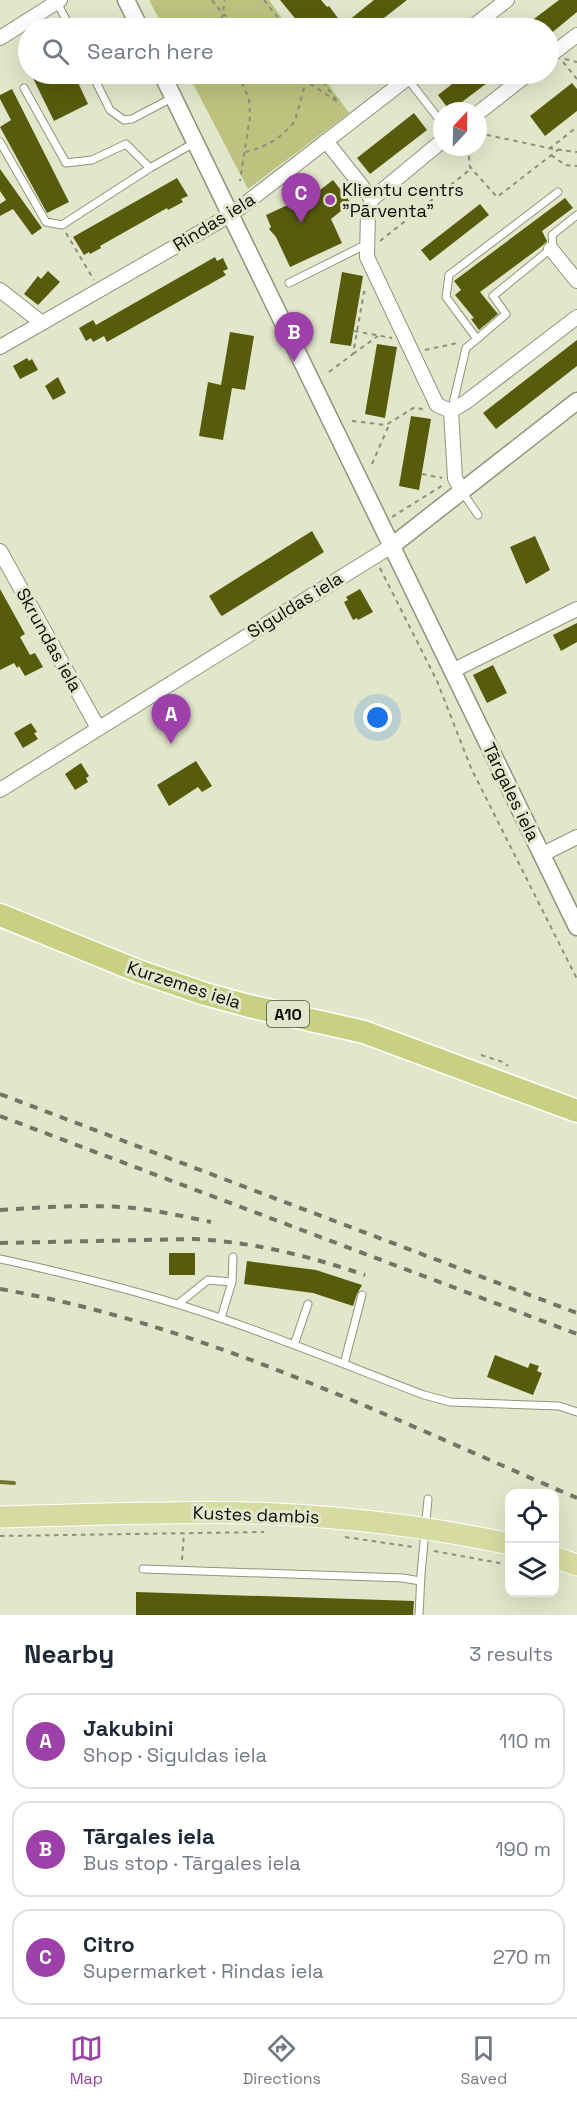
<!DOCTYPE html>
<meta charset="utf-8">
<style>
:root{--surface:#fff;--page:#f6f6f7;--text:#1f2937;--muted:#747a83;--line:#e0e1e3;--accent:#9e40a9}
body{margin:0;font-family:"Space Grotesk",sans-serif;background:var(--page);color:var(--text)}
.controls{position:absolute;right:18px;bottom:18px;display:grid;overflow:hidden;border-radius:12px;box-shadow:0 6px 24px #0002}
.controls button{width:54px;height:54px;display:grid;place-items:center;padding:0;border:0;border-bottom:2px solid var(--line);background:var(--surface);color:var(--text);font:30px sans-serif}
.compass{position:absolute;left:433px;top:102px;width:54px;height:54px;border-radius:50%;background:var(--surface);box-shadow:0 6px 24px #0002;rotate:22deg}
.you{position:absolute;left:378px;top:718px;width:21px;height:21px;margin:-15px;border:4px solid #fff;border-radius:50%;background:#1a73e8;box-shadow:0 0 0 9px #1a73e833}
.badge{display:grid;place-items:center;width:39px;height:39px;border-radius:50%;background:var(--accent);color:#fff;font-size:20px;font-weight:700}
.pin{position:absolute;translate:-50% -50px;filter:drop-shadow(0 2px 3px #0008)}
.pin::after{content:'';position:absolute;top:32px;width:21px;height:18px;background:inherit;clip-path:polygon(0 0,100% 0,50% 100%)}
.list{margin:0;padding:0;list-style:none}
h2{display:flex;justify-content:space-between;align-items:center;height:78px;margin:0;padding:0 24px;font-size:26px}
h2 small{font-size:20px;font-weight:400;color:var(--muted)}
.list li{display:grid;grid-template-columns:39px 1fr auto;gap:18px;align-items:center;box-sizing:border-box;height:96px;margin:0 12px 12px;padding:0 12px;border:2px solid var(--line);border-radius:18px}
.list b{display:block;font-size:22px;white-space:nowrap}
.list p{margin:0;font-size:20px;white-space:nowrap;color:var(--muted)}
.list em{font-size:20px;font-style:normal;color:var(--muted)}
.icon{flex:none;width:33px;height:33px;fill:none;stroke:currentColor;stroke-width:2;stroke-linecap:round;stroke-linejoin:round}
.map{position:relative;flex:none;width:577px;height:1615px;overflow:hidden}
.search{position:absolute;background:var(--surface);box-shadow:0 6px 24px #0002;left:18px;right:18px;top:18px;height:66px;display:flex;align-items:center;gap:15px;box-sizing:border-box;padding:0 21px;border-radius:33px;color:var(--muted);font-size:22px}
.sheet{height:402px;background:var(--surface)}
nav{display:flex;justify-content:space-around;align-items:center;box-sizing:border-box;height:84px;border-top:2px solid var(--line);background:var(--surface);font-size:16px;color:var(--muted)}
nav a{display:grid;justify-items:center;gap:3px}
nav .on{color:var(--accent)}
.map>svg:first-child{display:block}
.green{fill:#bcc37e}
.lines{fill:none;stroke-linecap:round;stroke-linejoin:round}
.stream{stroke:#717731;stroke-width:4}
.building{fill:#575c0c}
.service-casing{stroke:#91947b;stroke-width:9}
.minor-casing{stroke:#91947b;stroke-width:16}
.tertiary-casing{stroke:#91947b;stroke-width:19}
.primary-casing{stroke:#fff;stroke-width:23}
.trunk-casing{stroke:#fff;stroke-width:25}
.path{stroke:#8d907c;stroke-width:2;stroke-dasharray:4.5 4.5;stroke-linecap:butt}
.service{stroke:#fff;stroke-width:7}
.minor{stroke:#fff;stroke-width:14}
.tertiary{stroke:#fff;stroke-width:16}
.primary{stroke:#d6dca1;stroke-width:21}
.trunk{stroke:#c8d082;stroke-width:22}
.rail{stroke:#737564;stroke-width:4;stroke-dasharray:8 8;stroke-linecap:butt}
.poi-dot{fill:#9e40a9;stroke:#e2e6cb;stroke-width:2}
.labels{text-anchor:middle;stroke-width:6;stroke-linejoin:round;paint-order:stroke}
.shield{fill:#e2e6cb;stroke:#4c4e40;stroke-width:1.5}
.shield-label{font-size:16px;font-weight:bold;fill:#0c0d05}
.poi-label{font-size:18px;fill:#0c0d05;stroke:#e2e6cb;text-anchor:start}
.street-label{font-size:18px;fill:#0c0d05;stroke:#e2e6cb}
</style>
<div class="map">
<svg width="577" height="1615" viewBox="0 0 577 1615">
<rect width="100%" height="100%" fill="#e2e6cb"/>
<path class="green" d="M149 0H269L289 28H164Z
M188 74H321L349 113 248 189Z"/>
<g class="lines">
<path class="stream" d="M0 1482 14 1483"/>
</g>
<path class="building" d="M280 0H321L327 7 329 6 343 25 374 0H407L371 28H303Z
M559 0H577V12L549 35V28H522Z
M31 74H74L88 104 54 121Z
M465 74H499L450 111 438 95Z
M572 83 577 89V111L545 136 530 116Z
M12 89 69 202 47 213 0 127 11 120 0 99V95Z
M414 113 427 130 370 174 357 158Z
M0 169 42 228 32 235 13 209 0 216V204L6 200 0 191Z
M177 178 188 196 181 199 183 202 168 210 167 208 100 246 101 248 90 254 89 252 84 255 73 237Z
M333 180 351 203 331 219 342 243 290 267 276 237 269 229 271 227 266 215 320 190Z
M565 198 573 208 542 231 547 241 542 246 480 292 498 314 479 330 471 319 474 318 455 295 461 290 454 281Z
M480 204 489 215 430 261 421 250Z
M215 257 217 261 223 258 228 269 223 271 226 275 107 342 104 336 93 342 91 338 86 341 79 328 93 320 96 325Z
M48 271 60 282 38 305 24 294 38 276 41 279Z
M342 272 363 276 351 346 330 343Z
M230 332 254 336 245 390 232 388 223 440 199 436 208 382 221 385Z
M577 340V366L496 429 483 413Z
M377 344 397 347 385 418 365 414Z
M27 358 29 361 32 359 38 370 20 379 13 366Z
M58 377 66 393 53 400 45 386Z
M411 416 431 419 419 490 399 486Z
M312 531 324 552 222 616 220 614 209 596Z
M535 536 550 570 526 584 510 547Z
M0 589 25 634 20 637 30 655 35 653 43 667 25 676 19 666 17 668 14 663 0 670Z
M360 589 373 612 358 620 357 618 353 620 344 602 348 600 346 597Z
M577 623V642L561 651 553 635Z
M493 665 507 693 487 703 473 675Z
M31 723 37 732 34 733 38 739 23 748 14 733Z
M196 761 212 786 202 792 198 787 169 806 157 785Z
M81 763 89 776 86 778 88 782 75 790 65 774Z
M169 1253H195V1275H169Z
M247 1261 316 1270 362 1285 357 1294 353 1306 313 1293 244 1284Z
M495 1355 528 1368 530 1363 539 1366 537 1371 542 1373 533 1395 487 1377Z
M136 1592 414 1601 413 1615H136Z"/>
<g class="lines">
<defs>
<path id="service" d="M57 2 70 28
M92 74 110 110 124 120 132 119 172 98
M407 78 442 123
M24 88 66 163 92 160 126 144 150 168
M0 142 46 222 62 225 150 168 194 143
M289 283 367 244
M477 339 506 314 493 296 553 247 552 235 577 215
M452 408 466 348 477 339 446 297 449 275 558 192
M463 493 478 515
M0 1259C74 1275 148 1293 220 1318 288 1341 356 1369 424 1395L450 1402 559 1406 577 1412
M178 1304 208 1280 232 1282
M221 1318 232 1282 233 1257
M294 1345 308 1304
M344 1364 362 1295
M143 1569 403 1578 420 1581
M419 1615 421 1574 428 1499"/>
<path id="minor" d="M471 28 507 0
M0 38 60 0
M548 57 577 35
M478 113 528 74
M326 141 372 199
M442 141 372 199 368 213 367 257 437 405 451 411
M551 249 577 281
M0 290 42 323
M0 347 232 214 413 74
M462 492 455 478 451 411 466 402 577 317
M0 551 98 728
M452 671 577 609
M0 790 393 545
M541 855 577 837"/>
<path id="tertiary" d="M126 0 140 28
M162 74 577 927
M393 545 577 401"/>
<path id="primary" d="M0 1517C84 1515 168 1511 251 1513 338 1516 425 1526 510 1544
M554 1557 577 1565"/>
<path id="trunk" d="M0 915 138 971 205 994 249 1006 364 1032 577 1111"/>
</defs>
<use href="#service" class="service-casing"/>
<use href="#minor" class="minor-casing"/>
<use href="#tertiary" class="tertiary-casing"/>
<use href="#primary" class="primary-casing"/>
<use href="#trunk" class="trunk-casing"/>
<path class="path" d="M212 0 222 13 242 28
M264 0 286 28
M222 28 221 24 225 0
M565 59 577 62
M563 62 577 79
M238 74 249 99 250 116 240 181
M295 74 338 102 317 74
M478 133 553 149 577 152
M468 147 470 167 497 197 558 150
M549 149 577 127
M245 152C267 147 281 138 295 121L306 81
M551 155 565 165 577 166
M66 233 94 280
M380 241 472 168
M354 331 392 338
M425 350 457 343
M353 354 378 336
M329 372 353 354 364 292 370 293
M352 421 386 425 415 407 424 410
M372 464 389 425
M422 474 442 478
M392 517 443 485
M380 568 437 681 471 768 577 979
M481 1055 503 1062 508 1066
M0 1536 264 1532
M345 1537 413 1547
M434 1551 510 1565
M182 1560 184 1533"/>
<use href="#service" class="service"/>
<use href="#minor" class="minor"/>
<use href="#tertiary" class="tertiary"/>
<use href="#primary" class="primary"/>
<use href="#trunk" class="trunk"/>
<path class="rail" d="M0 1094 577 1313
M0 1116 577 1334
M0 1210C45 1207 89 1204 134 1208 160 1211 186 1217 211 1222
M0 1243 194 1239C254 1242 309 1256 365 1275
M0 1289C202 1324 390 1418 577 1498"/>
</g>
<circle class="poi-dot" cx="330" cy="200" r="6"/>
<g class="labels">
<rect class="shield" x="267" y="1001" width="42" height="26" rx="4.5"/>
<g class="shield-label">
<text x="288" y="1020">A10</text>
</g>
<g class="poi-label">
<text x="342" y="196">Klientu centrs<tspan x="342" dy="21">"Pārventa"</tspan></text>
</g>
<g class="street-label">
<text transform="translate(214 222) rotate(-32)" y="6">Rindas iela</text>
<text transform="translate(295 605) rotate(-32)" y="6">Siguldas iela</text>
<text transform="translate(49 640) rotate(61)" y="6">Skrundas iela</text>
<text transform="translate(511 792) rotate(64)" y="6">Tārgales iela</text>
<text transform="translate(184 985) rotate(18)" y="6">Kurzemes iela</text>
<text transform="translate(256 1515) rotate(2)" y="6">Kustes dambis</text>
</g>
</g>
</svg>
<div class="controls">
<button><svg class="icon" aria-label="locate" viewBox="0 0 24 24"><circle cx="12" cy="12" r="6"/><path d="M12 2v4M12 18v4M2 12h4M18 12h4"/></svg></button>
<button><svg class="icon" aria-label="layers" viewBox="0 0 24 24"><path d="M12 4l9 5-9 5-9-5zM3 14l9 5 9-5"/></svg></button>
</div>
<svg class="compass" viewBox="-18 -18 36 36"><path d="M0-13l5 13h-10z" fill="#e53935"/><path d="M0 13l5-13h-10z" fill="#747a83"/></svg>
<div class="you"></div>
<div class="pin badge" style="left:171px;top:744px">A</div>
<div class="pin badge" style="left:294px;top:362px">B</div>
<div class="pin badge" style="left:301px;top:223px">C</div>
<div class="search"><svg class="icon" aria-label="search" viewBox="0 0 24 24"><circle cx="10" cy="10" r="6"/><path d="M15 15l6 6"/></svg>Search here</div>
</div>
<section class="sheet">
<h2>Nearby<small>3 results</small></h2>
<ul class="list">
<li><span class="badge">A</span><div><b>Jakubini</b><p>Shop · Siguldas iela</p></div><em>110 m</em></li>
<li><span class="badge">B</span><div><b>Tārgales iela</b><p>Bus stop · Tārgales iela</p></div><em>190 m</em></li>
<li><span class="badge">C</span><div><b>Citro</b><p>Supermarket · Rindas iela</p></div><em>270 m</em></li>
</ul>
</section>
<nav>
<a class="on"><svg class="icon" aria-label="map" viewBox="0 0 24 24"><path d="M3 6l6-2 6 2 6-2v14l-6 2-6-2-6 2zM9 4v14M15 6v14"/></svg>Map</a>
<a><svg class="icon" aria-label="directions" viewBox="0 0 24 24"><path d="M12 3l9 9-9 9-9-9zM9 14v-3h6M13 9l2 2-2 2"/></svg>Directions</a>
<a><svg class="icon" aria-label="saved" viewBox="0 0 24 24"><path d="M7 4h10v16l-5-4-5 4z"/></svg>Saved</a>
</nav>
